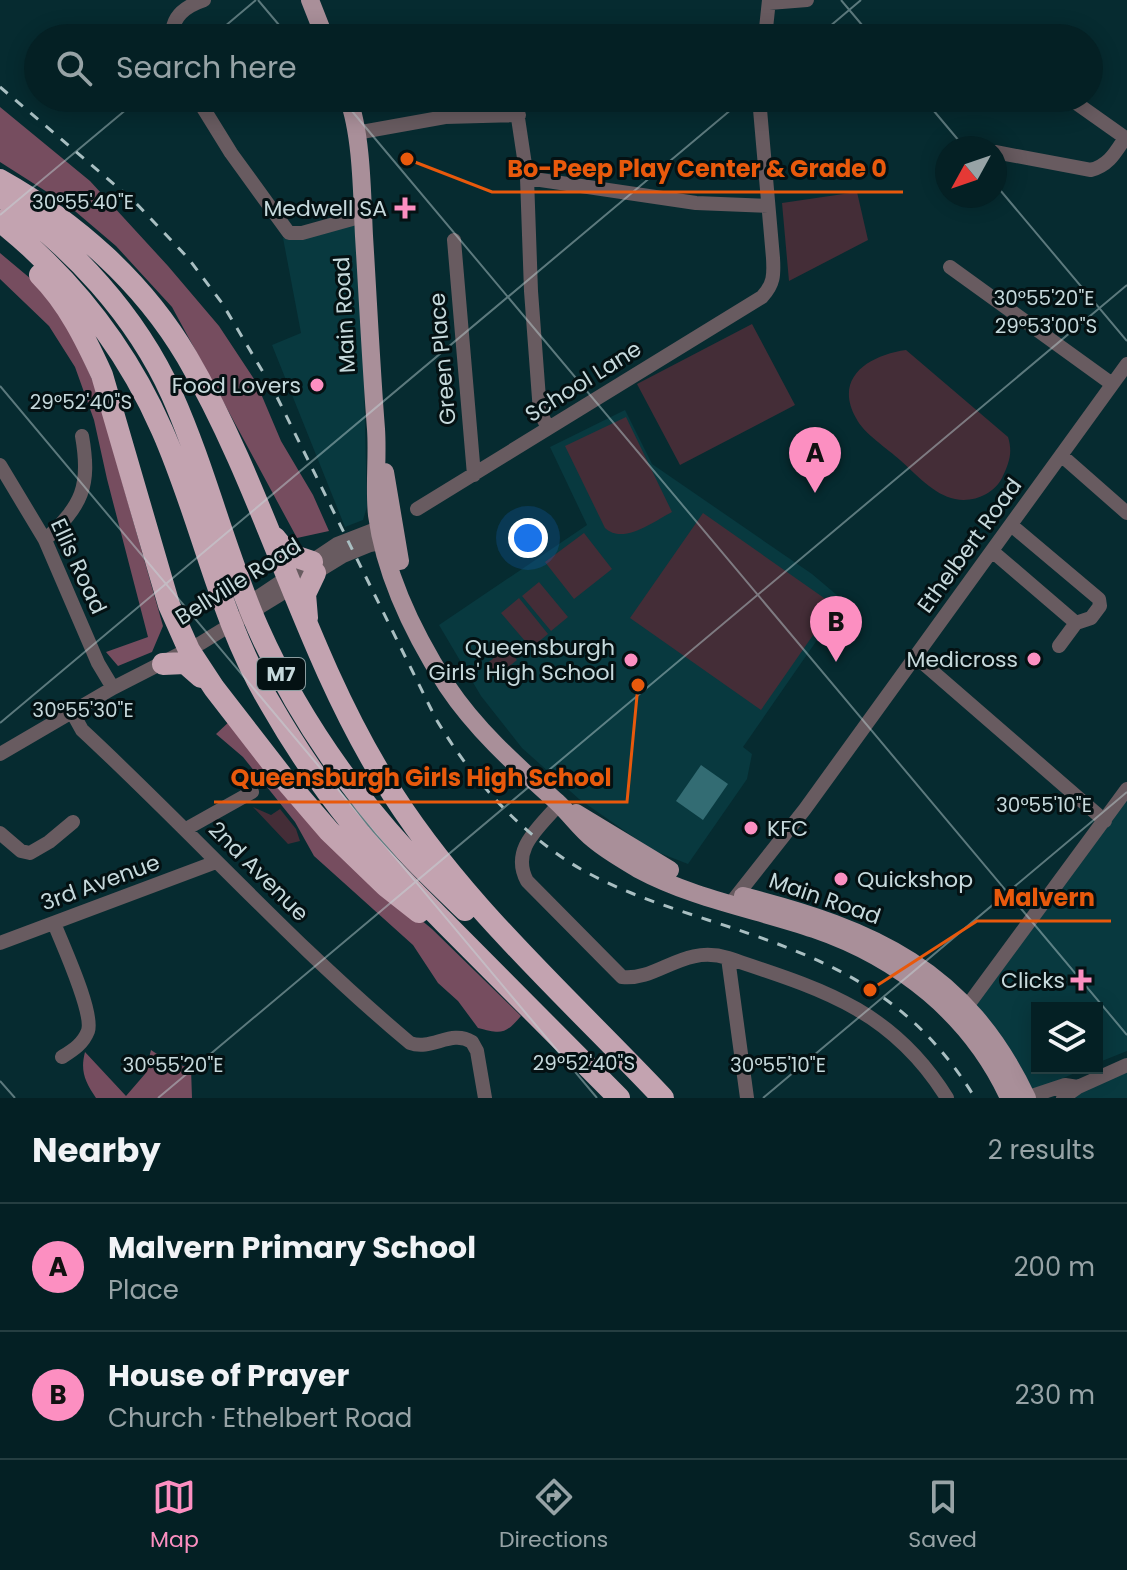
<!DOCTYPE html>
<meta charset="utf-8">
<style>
:root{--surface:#042024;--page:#122d31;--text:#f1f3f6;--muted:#97a3a6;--line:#253e41;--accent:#fc8fc1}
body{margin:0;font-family:Poppins,sans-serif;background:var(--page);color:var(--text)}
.controls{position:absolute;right:24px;bottom:24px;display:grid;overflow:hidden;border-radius:0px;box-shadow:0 4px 20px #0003}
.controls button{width:72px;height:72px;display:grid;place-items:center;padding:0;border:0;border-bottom:2px solid var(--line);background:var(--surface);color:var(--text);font:40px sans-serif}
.compass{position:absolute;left:935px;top:136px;width:72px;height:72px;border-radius:50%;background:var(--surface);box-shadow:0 4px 20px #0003;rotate:230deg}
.you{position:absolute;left:528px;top:538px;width:28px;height:28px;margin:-20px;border:6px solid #fff;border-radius:50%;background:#1a73e8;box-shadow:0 0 0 12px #1a73e833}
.badge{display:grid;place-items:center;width:52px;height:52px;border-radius:50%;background:var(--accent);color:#111;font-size:26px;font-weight:700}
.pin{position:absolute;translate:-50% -66px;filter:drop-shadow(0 2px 4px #0008)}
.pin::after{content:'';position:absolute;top:42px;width:28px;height:24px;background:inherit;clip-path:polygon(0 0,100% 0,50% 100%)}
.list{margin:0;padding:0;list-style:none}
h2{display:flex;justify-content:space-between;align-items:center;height:104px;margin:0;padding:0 32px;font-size:34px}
h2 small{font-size:26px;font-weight:400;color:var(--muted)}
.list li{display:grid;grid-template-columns:52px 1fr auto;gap:24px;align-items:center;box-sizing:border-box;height:128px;padding:0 32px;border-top:2px solid var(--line)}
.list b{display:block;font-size:30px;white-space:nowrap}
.list p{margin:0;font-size:26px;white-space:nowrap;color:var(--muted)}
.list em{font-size:26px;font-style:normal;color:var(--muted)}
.icon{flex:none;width:44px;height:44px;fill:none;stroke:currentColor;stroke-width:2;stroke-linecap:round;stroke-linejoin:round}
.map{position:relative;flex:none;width:1127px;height:1098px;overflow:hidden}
.search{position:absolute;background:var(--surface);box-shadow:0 4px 20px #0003;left:24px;right:24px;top:24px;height:88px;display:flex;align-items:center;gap:20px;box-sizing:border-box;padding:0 28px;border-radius:44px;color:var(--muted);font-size:30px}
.sheet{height:360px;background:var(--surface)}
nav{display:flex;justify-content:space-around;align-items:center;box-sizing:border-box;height:112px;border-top:2px solid var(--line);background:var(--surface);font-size:22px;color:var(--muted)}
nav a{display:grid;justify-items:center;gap:4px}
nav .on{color:var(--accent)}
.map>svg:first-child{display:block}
.built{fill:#08393f}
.green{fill:#442d37}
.forest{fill:#764d5f}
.water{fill:#336c73}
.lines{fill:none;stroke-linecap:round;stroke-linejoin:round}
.minor{stroke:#685b60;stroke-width:14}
.major{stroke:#a98f99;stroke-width:18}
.highway{stroke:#c3a3b0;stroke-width:22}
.rail{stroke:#a9bfc2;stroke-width:3;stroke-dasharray:10 10;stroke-linecap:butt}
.ticks{fill:none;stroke:#c6d9dc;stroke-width:2;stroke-opacity:0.45}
.poi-dot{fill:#fc8fc1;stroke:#041113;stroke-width:3}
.labels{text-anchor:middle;stroke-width:6;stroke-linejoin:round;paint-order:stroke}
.shield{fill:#041113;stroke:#8c9da0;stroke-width:2}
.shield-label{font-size:20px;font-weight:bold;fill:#c6d9dc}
.poi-label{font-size:22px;fill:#c6d9dc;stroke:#041113;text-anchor:end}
.street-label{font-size:22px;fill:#c6d9dc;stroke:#041113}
.ticks-label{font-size:20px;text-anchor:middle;fill:#c6d9dc;stroke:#041113;stroke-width:6;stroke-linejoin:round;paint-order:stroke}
.leader{fill:none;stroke:#e8590c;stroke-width:3}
.callout-dot{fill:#e8590c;stroke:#041113;stroke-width:3}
.callout-label{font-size:24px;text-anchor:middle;font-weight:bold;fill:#e8590c;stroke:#041113;stroke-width:6;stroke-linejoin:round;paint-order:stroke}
</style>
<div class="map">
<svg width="1127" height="1098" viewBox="0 0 1127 1098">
<rect width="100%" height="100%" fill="#062b30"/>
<path class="built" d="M360 221 367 507 363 520 345 527 272 345 301 333 283 238Z
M625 410 652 464 812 574 838 596 842 604 743 747 752 754 747 779 688 864 652 850 579 799 522 748 481 696 439 625 587 525 550 447Z
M1127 796V1051L1097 1063V1008H1037V1068H1086L1034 1091 995 1034 967 1006Z
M1127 1068V1098H1055Z"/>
<path class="green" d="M857 192 868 240 789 281 782 203Z
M752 324 795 405 680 465 637 384Z
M906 350 1008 437C1013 453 1009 463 1002 478 994 494 973 503 955 499 934 495 916 474 900 460 887 448 864 434 856 418 833 377 870 355 906 350Z
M626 417 672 512C653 522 623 545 605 528L565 446Z
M703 513 834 605 761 710 630 618Z
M584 533 612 569 574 599 545 562Z
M539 582 568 617 551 631 522 596Z
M519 598 548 634 531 648 501 613Z
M507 648 517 660 496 677 486 664Z
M253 807 271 815 280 809 296 829 300 841 288 844Z"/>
<path class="forest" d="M0 107 90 181 168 266 219 326 256 382 281 441 313 495 329 531 297 538 172 307 116 246 69 206 0 162Z
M0 253 37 284 70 330 95 386 163 626 152 652 118 666 106 652 148 637 107 479 94 420 75 367 49 326 0 279Z
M231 720 362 871 432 929 521 1016C505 1035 501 1034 478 1028L458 1001 438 983 413 945 314 856 295 822 243 757 216 734Z
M151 1050 169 1062 191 1068 192 1098H96C85 1082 80 1071 85 1052L126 1096 145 1074Z"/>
<path class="water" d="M701 765 728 784 703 820 676 801Z"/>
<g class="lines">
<path class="minor" d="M769 3 807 0
M173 38C170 17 186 6 204 0
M765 38 769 0
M197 98 231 153 289 233H302L363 216
M515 98 527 178 531 291 540 412 548 428
M1069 98 1127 139
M356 133 445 117 519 115
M995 152 1091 170C1109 165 1115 153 1125 138
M527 178 696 203 768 206
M454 240 474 475
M950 267 1112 384
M1061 455 1127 513
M0 465 45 540 98 663 113 688
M417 509 762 297C774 284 774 275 773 258L759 98
M1011 525 1099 599 1100 606 1091 618 1076 623
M45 540C82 505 91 487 82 436
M992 551 1076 623 1059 646
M255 599 337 544 386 525
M916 657 1105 821
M72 712 82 730C193 833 294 946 410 1043 432 1051 451 1029 472 1042L477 1051 485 1098
M0 754 113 688 201 643 343 556 370 545 392 541
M559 804C539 828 510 849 527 881L622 977C658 981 683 944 728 958L747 1098
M186 829 252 792
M0 833 21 851 30 853 49 842 73 822
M734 899 805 809 1127 364
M54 923C62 944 94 1012 88 1031 83 1044 73 1050 62 1057
M0 943 216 862
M728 958C821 989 892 1009 947 1098
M960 1016 1127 789
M1026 1098 1065 1085 1078 1087
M1063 1098 1078 1087 1127 1065"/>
<path class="major" d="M310 0 325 38
M348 98C362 135 362 196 364 236 368 300 371 365 376 429 378 457 374 486 377 515 385 575 415 636 447 686 477 731 517 766 557 802 570 814 580 829 594 840 607 851 623 860 638 869 694 899 755 909 814 929 899 958 971 1015 1009 1098
M385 472 400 561
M576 813 670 870
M743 896C873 929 966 969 1027 1098"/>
<path class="highway" d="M0 180C75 222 143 282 187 357 266 492 302 647 384 780 456 899 568 997 663 1098
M0 196C72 246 136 315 172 395 206 471 225 553 258 628 294 709 346 785 405 850 424 871 445 890 465 910
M0 221C70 277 126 348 162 430 202 520 219 619 271 705 295 747 322 787 353 825 380 860 413 890 444 922 502 981 561 1039 619 1098
M40 275C68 303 86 340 102 375L169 605 189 650 214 688 286 781 329 831 386 886 419 912
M275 538 288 554 312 562
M307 618 305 594 315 573
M163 664 185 663 201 677"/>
<path class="rail" d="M0 87 135 202 188 258 222 303 273 389 436 719C469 774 509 821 563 858 606 887 659 904 708 920 823 957 909 990 975 1098"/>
</g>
<path class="ticks" d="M258 0 290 38M841 0 873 38M211 38 256 0M816 38 861 0M341 98 1127 1035M923 98 965 148M995 184 1127 341M0 215 140 98M0 386 597 1098M0 723 745 98M0 1081 15 1098M158 1098 1127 285M763 1098 1127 792"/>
<g class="poi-dot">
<path d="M401 196h8v8h8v8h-8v8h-8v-8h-8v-8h8z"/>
<circle cx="317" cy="385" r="8"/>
<circle cx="1034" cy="659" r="8"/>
<circle cx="631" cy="660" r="8"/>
<circle cx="751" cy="828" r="8"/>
<circle cx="841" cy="879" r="8"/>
<path d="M1077 968h8v8h8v8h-8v8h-8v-8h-8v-8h8z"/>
</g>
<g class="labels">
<rect class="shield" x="257" y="658" width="48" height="32" rx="6"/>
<g class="shield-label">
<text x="281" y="681">M7</text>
</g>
<g class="poi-label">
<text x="387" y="216">Medwell SA</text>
<text x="301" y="393">Food Lovers</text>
<text x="615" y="655">Queensburgh<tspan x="615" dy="25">Girls' High School</tspan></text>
<text x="1018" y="667">Medicross</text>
<text x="767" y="836" text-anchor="start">KFC</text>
<text x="857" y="887" text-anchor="start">Quickshop</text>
<text x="1065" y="988">Clicks</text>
</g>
<g class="street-label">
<text transform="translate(344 315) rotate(-93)" y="8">Main Road</text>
<text transform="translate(442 359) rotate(-95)" y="8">Green Place</text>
<text transform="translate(583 381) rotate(-32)" y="8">School Lane</text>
<text transform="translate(969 545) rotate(-54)" y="8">Ethelbert Road</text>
<text transform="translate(79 566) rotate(65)" y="8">Ellis Road</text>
<text transform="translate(238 581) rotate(-32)" y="8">Bellville Road</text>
<text transform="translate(259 871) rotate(45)" y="8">2nd Avenue</text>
<text transform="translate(100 882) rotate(-20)" y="8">3rd Avenue</text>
<text transform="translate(825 898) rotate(19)" y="8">Main Road</text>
</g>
</g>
<g class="ticks-label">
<text x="83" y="209">30°55'40"E</text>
<text x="1044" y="305">30°55'20"E</text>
<text x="1046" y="333">29°53'00"S</text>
<text x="81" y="409">29°52'40"S</text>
<text x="83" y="717">30°55'30"E</text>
<text x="1044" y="812">30°55'10"E</text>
<text x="584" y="1070">29°52'40"S</text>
<text x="173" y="1072">30°55'20"E</text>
<text x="778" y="1072">30°55'10"E</text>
</g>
<path class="leader" d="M407 159L492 192H903M638 685L627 802H214M870 990L977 921H1111"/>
<g class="callout-dot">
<circle cx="407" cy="159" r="8"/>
<circle cx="638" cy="685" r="8"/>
<circle cx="870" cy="990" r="8"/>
</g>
<g class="callout-label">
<text x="697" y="177">Bo-Peep Play Center &amp; Grade 0</text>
<text x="421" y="786">Queensburgh Girls High School</text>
<text x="1044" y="906">Malvern</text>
</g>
</svg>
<div class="controls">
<button><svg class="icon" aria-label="layers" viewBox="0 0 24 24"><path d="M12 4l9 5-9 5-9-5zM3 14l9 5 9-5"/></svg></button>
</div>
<svg class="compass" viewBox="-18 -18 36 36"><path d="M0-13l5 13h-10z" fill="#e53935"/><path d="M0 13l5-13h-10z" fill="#97a3a6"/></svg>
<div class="you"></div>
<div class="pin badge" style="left:815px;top:493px">A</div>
<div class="pin badge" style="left:836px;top:662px">B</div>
<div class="search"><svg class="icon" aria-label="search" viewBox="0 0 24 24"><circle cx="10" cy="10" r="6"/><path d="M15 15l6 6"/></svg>Search here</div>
</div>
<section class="sheet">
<h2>Nearby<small>2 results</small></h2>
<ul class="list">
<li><span class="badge">A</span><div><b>Malvern Primary School</b><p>Place</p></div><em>200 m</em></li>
<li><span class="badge">B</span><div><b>House of Prayer</b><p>Church · Ethelbert Road</p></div><em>230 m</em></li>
</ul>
</section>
<nav>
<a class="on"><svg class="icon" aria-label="map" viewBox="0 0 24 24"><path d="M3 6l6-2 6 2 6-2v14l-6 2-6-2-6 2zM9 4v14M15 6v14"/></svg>Map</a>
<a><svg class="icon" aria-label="directions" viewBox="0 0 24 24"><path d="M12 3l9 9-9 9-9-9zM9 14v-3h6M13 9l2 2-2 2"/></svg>Directions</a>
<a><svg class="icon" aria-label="saved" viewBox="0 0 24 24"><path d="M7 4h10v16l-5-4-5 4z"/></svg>Saved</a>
</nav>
